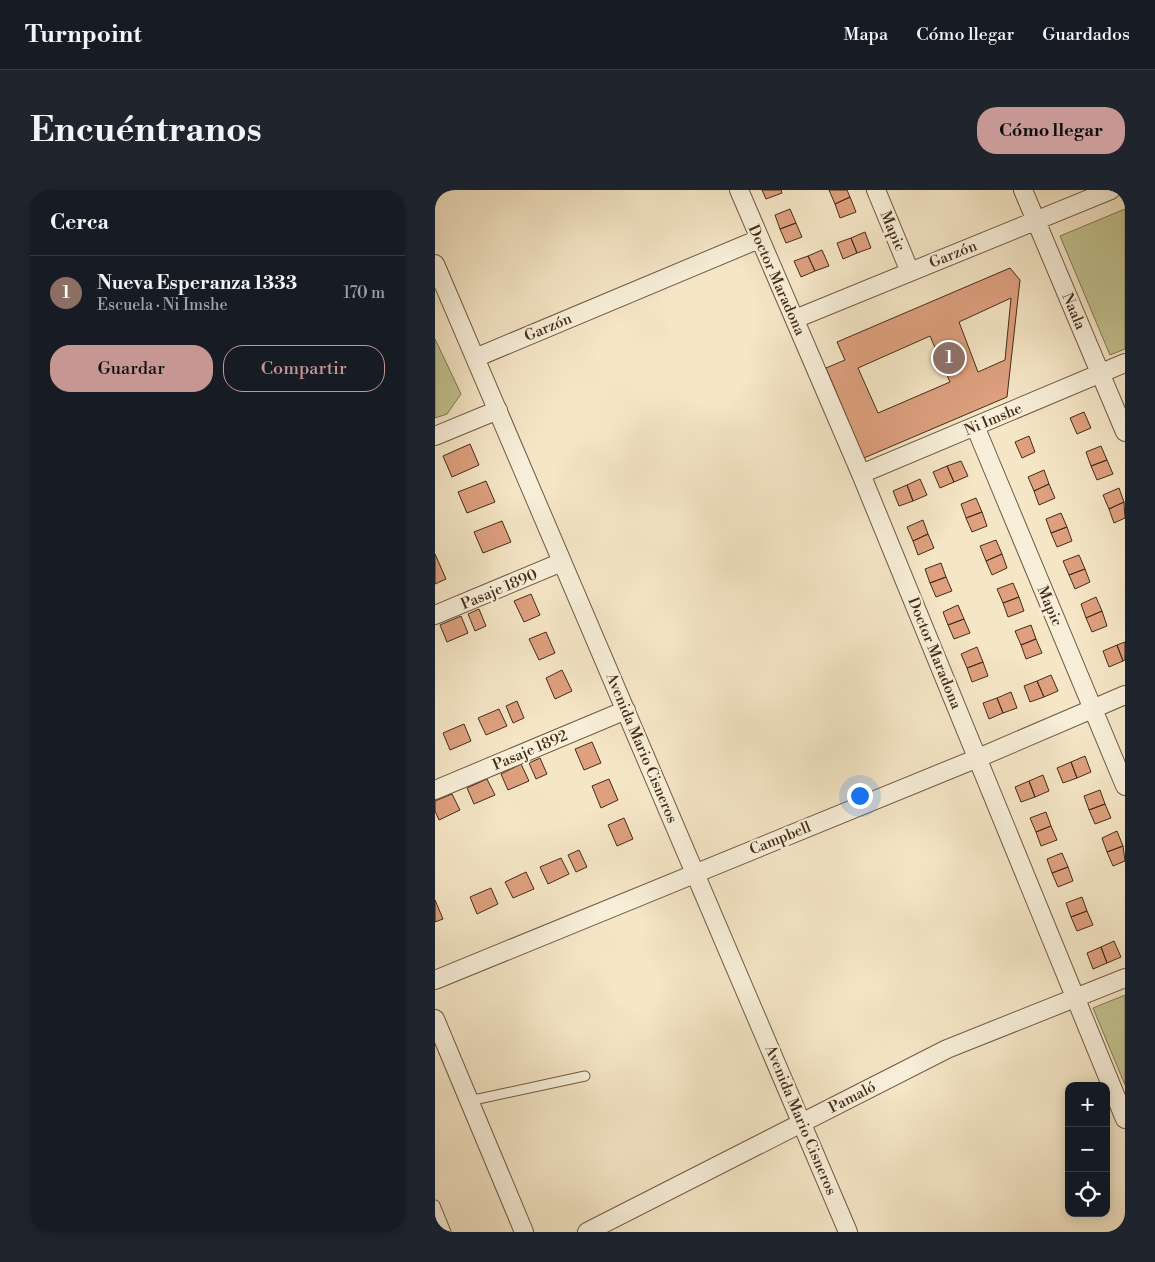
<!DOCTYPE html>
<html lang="es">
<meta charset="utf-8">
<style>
:root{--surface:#171b24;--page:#20242c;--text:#f1f3f6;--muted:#9ea1a6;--line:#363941;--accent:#c59692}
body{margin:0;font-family:"Libre Bodoni",serif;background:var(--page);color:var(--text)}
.controls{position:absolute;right:15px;bottom:15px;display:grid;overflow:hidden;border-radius:10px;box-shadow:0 2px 12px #0003}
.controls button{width:45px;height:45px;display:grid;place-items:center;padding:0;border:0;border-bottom:1px solid var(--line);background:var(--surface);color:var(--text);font:25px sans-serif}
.you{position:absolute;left:424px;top:605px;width:18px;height:18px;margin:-12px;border:4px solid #fff;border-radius:50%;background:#1a73e8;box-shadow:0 0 0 8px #1a73e833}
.badge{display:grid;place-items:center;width:32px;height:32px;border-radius:50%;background:var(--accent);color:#fff;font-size:16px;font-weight:700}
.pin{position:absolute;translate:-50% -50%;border:2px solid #fff;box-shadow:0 1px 5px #0006}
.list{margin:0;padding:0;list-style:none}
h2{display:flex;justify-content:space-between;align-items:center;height:65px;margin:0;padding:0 20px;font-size:21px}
h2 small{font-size:16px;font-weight:400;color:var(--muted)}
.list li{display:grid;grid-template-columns:32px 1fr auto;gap:15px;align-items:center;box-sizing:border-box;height:75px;padding:0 20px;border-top:1px solid var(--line)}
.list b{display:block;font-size:19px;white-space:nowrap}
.list p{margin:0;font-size:16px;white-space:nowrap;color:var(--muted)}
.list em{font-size:16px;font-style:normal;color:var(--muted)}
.actions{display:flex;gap:10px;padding:15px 20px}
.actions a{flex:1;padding:11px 0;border:1px solid var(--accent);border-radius:20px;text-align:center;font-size:18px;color:var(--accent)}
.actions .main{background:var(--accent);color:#111}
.icon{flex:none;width:28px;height:28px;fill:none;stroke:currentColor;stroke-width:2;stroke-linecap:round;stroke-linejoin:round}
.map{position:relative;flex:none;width:690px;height:1042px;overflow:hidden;border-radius:20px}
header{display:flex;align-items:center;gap:30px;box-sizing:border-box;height:70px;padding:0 25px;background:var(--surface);border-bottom:1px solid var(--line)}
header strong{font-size:24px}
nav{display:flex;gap:28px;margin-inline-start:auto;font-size:18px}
.intro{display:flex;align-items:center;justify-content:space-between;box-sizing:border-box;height:120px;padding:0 30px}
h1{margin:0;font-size:35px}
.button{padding:12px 22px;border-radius:20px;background:var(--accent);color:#111;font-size:18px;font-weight:700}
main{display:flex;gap:30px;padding:0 30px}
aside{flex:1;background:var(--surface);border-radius:20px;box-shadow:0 2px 12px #0003}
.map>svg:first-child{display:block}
.green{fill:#c2c391;stroke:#837854}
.building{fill:#dea07f;stroke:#442c16;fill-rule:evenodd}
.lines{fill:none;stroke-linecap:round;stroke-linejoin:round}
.service-casing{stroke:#705a42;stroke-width:11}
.minor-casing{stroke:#705a42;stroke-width:20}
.service{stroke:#f8efda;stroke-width:9}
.minor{stroke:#f8efda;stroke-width:18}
.labels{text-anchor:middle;stroke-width:4.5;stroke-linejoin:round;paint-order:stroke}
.street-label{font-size:15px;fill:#442c16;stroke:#f8efda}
</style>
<header>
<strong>Turnpoint</strong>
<nav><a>Mapa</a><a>Cómo llegar</a><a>Guardados</a></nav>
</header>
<div class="intro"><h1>Encuéntranos</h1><a class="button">Cómo llegar</a></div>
<main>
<aside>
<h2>Cerca<small></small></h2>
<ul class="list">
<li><span class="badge" style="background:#8d6e63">1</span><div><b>Nueva Esperanza 1333</b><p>Escuela · Ni Imshe</p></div><em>170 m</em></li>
</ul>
<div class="actions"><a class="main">Guardar</a><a>Compartir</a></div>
</aside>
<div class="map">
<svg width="690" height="1042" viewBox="0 0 690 1042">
<rect width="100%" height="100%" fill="#f5e6c6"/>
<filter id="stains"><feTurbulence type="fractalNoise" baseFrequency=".004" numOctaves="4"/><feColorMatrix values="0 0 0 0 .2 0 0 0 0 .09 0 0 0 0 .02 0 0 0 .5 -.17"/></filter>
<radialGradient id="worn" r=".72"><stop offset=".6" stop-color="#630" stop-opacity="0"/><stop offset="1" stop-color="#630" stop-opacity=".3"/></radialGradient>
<path class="green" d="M690 19V159L675 165 625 46Z
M0 149 26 204 12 224 0 228Z
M690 805V895L658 818Z"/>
<path class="building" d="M327 0H346L347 3 331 9Z
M394 0H412L415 7 400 14Z
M415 7 421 22 405 28 400 14Z
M355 19 361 33 345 39 340 25Z
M361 33 367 47 351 53 345 39Z
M430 42 436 58 422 63 416 48Z
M416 48 422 63 408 69 402 53Z
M387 60 394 76 380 81 373 66Z
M373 66 380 81 366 87 359 71Z
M575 78 585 90 572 207 429 268 391 178 410 170 402 152ZM576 108 570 170 543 182 524 132ZM495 146 515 192 443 223 423 178Z
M649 222 656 238 642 244 635 228Z
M594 246 600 262 587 268 580 252Z
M35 254 44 275 17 287 8 266Z
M666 256 672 270 656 276 651 262Z
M672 270 678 284 662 290 656 276Z
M526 271 533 286 519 292 512 276Z
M512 276 519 292 505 298 498 282Z
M609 280 614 294 599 301 593 287Z
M485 289 492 305 478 311 472 295Z
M51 291 60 312 32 323 23 302Z
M614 294 620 308 604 315 599 301Z
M472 295 478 311 464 316 458 301Z
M684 298 689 312 674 319 668 305Z
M541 308 547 322 531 328 526 314Z
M689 312 690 328 679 333 674 319Z
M547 322 552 336 537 342 531 328Z
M626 323 632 337 616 343 611 329Z
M488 330 493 344 478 351 472 337Z
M67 331 76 352 48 363 39 342Z
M632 337 637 351 622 357 616 343Z
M493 344 499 358 483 365 478 351Z
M561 350 567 364 551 371 545 356Z
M0 364 11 389 0 394Z
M567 364 572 378 557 385 551 371Z
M644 365 650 379 634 385 628 371Z
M506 373 511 387 495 393 490 379Z
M650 379 655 392 640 399 634 385Z
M511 387 517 401 501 407 495 393Z
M578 393 584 407 568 413 562 399Z
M96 404 105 425 89 432 79 411Z
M584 407 589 421 573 427 568 413Z
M661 407 667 421 651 428 646 414Z
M523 415 529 429 513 435 508 422Z
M44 419 51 436 40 441 33 424Z
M667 421 672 436 657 442 651 428Z
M26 426 33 443 12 452 5 435Z
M529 429 535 443 519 449 513 435Z
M596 435 601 449 586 455 580 441Z
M111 442 120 463 104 470 94 449Z
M601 449 607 463 591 469 586 455Z
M690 452V470L688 471 682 455Z
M682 455 688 471 674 477 668 461Z
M542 457 548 472 532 478 526 464Z
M548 472 553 486 537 492 532 478Z
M127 480 137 501 120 509 111 488Z
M616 485 623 501 609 507 602 491Z
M602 491 609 507 595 512 589 496Z
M576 502 582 518 568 523 562 508Z
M562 508 568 523 554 529 548 513Z
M82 511 89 528 78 533 71 516Z
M64 519 72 536 51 545 43 528Z
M29 534 36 551 15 560 8 543Z
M157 552 166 573 149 580 140 559Z
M650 566 656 582 642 588 636 572Z
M105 568 112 584 101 589 94 573Z
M636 572 642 588 628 593 622 578Z
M86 574 94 591 73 600 66 584Z
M608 585 614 601 600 607 594 591Z
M52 589 60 605 39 614 32 598Z
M174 589 183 610 166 618 157 596Z
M594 591 600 607 586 612 580 597Z
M665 600 670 614 654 620 649 606Z
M17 604 25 620 4 630 0 621V611Z
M670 614 676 628 660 634 654 620Z
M611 622 616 636 601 642 595 628Z
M189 628 198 649 182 656 173 635Z
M616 636 622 650 606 656 601 642Z
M682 641 688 656 672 662 667 648Z
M688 656 690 671 678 676 672 662Z
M144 660 152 677 141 682 133 665Z
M627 663 633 677 617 683 612 669Z
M126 668 134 684 113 694 105 677Z
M633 677 638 691 623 697 617 683Z
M91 682 99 699 78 708 70 692Z
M56 698 63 714 42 724 35 707Z
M647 707 652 721 636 727 631 713Z
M0 710 8 729 0 732Z
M652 721 658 735 642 741 636 727Z
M679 751 686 767 672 773 666 757Z
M666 757 672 773 658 779 652 763Z"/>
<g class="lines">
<defs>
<path id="service" d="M34 911 150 886
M0 1015 11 1042"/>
<path id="minor" d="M304 0 426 284 690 929
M441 0 475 82
M588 0 690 242
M0 74 413 1042
M360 129 676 0
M40 168 324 49
M540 236 690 596
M0 246 63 220
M426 284 690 173
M0 425 127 372
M0 600 191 520
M0 790 543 568 690 505
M0 829 89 1042
M152 1042 512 859 690 788"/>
</defs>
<use href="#service" class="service-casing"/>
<use href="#minor" class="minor-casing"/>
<use href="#service" class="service"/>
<use href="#minor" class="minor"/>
</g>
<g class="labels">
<g class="street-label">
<text transform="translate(458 41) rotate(67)" y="5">Mapic</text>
<text transform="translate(518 64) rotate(-22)" y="5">Garzón</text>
<text transform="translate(342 90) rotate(66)" y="5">Doctor Maradona</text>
<text transform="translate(639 121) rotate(67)" y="5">Naala</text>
<text transform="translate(113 137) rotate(-23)" y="5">Garzón</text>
<text transform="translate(558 229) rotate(-23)" y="5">Ni Imshe</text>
<text transform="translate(64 399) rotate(-23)" y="5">Pasaje 1890</text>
<text transform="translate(615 416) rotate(67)" y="5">Mapic</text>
<text transform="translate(500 463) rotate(68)" y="5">Doctor Maradona</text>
<text transform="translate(207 558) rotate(67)" y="5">Avenida Mario Cisneros</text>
<text transform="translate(95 560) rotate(-23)" y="5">Pasaje 1892</text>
<text transform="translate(345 648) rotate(-22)" y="5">Campbell</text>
<text transform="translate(417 907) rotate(-27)" y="5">Pamaló</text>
<text transform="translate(366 930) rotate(67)" y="5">Avenida Mario Cisneros</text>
</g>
</g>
<rect width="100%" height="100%" filter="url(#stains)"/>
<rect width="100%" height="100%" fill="url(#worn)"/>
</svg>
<div class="controls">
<button>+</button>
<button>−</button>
<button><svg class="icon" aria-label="locate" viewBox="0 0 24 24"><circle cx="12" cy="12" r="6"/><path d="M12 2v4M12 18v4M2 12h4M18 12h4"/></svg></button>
</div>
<div class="you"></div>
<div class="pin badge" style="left:514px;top:168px;background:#8d6e63">1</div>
</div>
</main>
